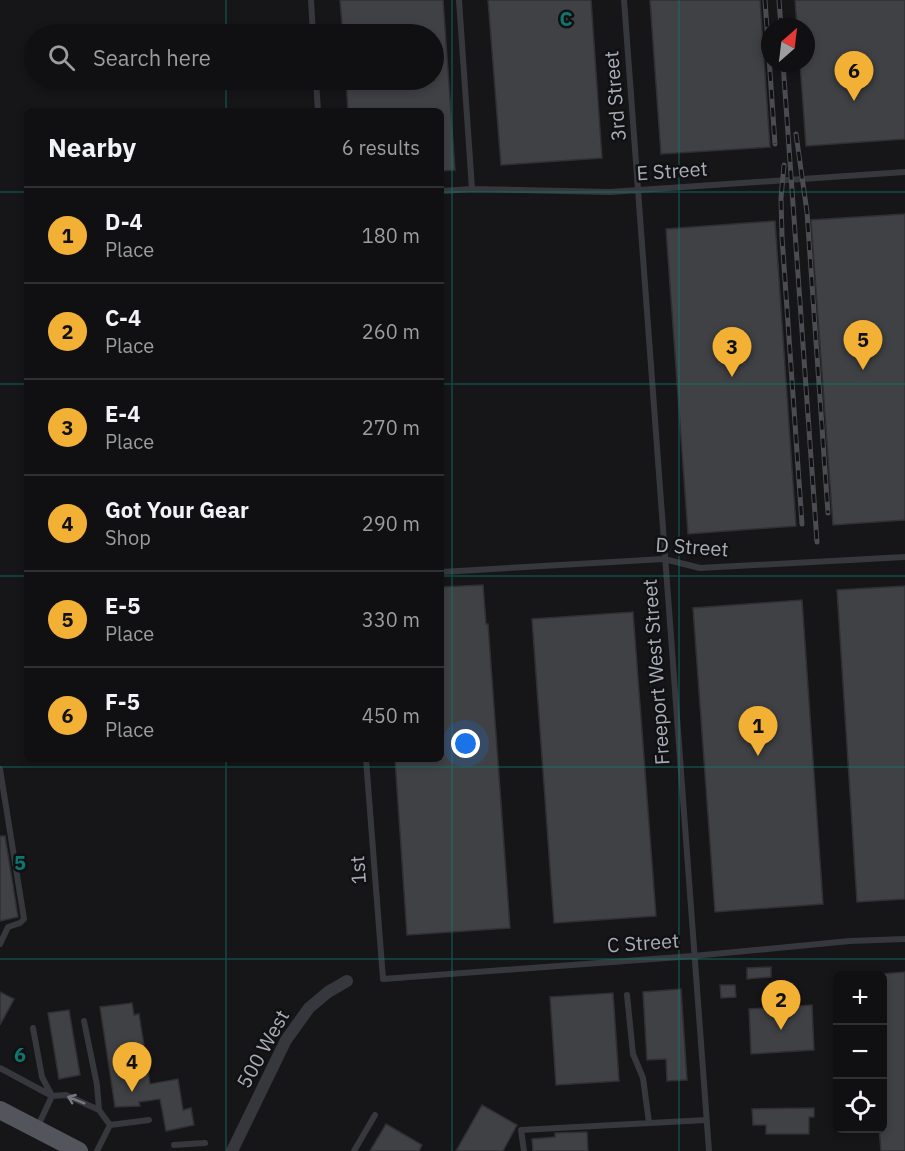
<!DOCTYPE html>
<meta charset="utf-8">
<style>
:root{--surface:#101012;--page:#1e1e20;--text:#f1f3f6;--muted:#9c9d9f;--line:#303032;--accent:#f2b134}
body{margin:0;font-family:"IBM Plex Sans",sans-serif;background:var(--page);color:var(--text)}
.controls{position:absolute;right:18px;bottom:18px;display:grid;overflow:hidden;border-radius:9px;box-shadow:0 3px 9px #0003}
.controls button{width:54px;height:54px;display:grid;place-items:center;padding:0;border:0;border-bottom:2px solid var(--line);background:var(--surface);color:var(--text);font:30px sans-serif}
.compass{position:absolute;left:761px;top:18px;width:54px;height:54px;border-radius:50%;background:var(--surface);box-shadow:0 3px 9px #0003;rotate:28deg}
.you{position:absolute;left:466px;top:744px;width:21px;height:21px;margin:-15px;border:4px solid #fff;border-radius:50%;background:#1a73e8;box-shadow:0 0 0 9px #1a73e833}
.badge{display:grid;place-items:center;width:39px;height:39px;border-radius:50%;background:var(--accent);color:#111;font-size:20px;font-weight:700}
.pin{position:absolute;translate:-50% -50px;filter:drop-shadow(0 2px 3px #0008)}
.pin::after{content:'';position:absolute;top:32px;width:21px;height:18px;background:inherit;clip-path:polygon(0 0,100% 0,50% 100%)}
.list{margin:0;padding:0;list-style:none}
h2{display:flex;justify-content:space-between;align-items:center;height:78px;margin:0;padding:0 24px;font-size:26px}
h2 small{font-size:20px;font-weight:400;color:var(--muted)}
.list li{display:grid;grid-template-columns:39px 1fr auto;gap:18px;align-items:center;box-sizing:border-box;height:96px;padding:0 24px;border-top:2px solid var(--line)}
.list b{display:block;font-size:22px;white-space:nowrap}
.list p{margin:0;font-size:20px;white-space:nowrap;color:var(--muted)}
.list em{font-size:20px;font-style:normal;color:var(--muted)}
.icon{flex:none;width:33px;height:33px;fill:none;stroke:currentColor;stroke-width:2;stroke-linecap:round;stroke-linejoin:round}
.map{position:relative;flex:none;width:905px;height:1151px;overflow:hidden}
.search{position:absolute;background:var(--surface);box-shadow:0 3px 9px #0003;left:24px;top:24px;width:420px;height:66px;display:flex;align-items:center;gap:15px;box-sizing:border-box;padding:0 21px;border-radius:33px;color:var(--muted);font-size:22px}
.panel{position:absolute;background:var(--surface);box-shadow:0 3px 9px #0003;left:24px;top:108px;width:420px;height:654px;border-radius:9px}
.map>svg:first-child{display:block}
.building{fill:#404145;stroke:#303034;stroke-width:1.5}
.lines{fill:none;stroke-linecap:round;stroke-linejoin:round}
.service{stroke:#37383d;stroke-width:6}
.minor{stroke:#37383d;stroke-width:12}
.primary{stroke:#53555c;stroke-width:18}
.rail-casing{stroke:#4a4c52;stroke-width:5}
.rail{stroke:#111113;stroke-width:3;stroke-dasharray:9;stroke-linecap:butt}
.oneway{stroke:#757881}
.grid{fill:none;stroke:#0f766e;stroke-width:1.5;stroke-opacity:0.55}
.labels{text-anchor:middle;stroke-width:5;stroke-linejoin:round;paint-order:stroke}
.street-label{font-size:20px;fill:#a8adb8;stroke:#111113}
.grid-label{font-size:20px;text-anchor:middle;font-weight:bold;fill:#0f766e;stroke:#111113;stroke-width:5;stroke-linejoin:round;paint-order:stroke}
</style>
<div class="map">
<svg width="905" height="1151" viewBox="0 0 905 1151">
<rect width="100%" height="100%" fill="#161618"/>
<path class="building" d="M340 0H443L455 170 441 171V111H348L346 80H434V34H343Z
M488 0H591L602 158 501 165Z
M650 0H760L770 147 661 154Z
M795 0H905V139L806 146 800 63H806V27H797Z
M905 214V520L833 525 811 220Z
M775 221 796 526 688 534 666 229Z
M483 585 486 624H488L510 928 407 935 395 759H441V587Z
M905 586V899L857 902 837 590Z
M802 600 823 904 715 912 693 608Z
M633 612 656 916 554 923 532 619Z
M0 836H5L18 917 0 921Z
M771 967V977L747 979V968Z
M905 972V1151H881L879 1128H882V974Z
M720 985H735L736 997 721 998Z
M681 989 687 1080 667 1081 666 1059 647 1060 643 992Z
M0 992 14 999 0 1025Z
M613 993 619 1081 556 1085 550 997Z
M132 1003 134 1015 139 1014 150 1084 178 1079 183 1110 191 1108 194 1125 166 1131 160 1099 139 1102 140 1106 115 1107 100 1007Z
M812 1005 814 1050 751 1054 749 1009Z
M69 1010 80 1075 59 1079 48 1013Z
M482 1105 517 1125 503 1151H456Z
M814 1108V1117H809V1134H766V1125H753L752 1109Z
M386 1124 422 1145 419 1151H370Z
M587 1132 588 1151H533L532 1139 555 1137V1133Z"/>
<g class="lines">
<path class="service" d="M311 0 313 34
M459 0 472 189
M624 0 709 1151
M316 80 318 111
M441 191 472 189 610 192 905 172
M441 572 664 559 700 568 905 557
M366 759 383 979 693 956 850 941 905 939
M0 769 24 919 20 923 8 927 0 944
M627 995 633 1054 643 1078 649 1123
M84 1021 97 1085 99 1110
M33 1028 42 1077 52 1096
M0 1068 52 1096 66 1095 99 1110 110 1125
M37 1128 52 1096
M174 1145 205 1143
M97 1151 110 1125 149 1120
M354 1151 375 1115
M524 1151 521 1130 706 1120"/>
<path class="minor" d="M232 1151 286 1040 309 1008 328 992 347 981"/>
<path class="primary" d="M0 1110 79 1151"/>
<defs>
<path id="rail" d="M765 0 775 144
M779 0 781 27
M783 63 817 542
M796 134 807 212 828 513
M784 165 781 198 782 237 802 524"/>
</defs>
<use href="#rail" class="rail-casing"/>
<use href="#rail" class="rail"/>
</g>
<defs><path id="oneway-shaft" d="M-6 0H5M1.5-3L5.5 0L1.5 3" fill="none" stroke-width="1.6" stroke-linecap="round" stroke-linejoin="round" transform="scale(1.5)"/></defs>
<use class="oneway" href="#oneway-shaft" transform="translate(76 1100) rotate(-158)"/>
<path class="grid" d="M226 0V34M452 0V1151M679 0V1151M226 80V111M0 192H27M441 192H905M0 384H27M441 384H905M0 576H27M441 576H905M226 759V1151M0 767H905M0 959H905"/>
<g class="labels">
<g class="street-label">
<text transform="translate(615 96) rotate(-95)" y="7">3rd Street</text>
<text transform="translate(672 171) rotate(-4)" y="7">E Street</text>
<text transform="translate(692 547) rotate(4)" y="7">D Street</text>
<text transform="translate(656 672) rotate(-94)" y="7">Freeport West Street</text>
<text transform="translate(358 870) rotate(-94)" y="7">1st</text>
<text transform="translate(643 943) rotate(-4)" y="7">C Street</text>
<text transform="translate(263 1049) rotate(-61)" y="7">500 West</text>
</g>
</g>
<g class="grid-label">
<text x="566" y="26">C</text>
<text x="20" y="870">5</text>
<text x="20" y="1062">6</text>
</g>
</svg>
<div class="controls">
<button>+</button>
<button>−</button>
<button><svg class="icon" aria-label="locate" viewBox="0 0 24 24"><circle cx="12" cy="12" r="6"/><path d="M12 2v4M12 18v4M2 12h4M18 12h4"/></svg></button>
</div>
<svg class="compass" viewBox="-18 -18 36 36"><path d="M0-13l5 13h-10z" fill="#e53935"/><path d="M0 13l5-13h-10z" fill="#9c9d9f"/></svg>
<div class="you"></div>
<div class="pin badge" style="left:758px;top:756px">1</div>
<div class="pin badge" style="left:781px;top:1030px">2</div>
<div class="pin badge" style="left:732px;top:377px">3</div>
<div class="pin badge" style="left:132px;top:1092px">4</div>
<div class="pin badge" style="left:863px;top:370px">5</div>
<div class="pin badge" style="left:854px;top:101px">6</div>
<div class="search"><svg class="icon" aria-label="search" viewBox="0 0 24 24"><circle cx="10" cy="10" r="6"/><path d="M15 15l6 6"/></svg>Search here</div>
<section class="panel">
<h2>Nearby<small>6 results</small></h2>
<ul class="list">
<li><span class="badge">1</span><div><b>D-4</b><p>Place</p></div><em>180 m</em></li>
<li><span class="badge">2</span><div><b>C-4</b><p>Place</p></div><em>260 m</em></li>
<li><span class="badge">3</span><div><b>E-4</b><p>Place</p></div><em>270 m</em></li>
<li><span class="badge">4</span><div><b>Got Your Gear</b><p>Shop</p></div><em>290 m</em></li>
<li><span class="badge">5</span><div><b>E-5</b><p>Place</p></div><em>330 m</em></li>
<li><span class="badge">6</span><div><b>F-5</b><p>Place</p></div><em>450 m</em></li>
</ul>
</section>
</div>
